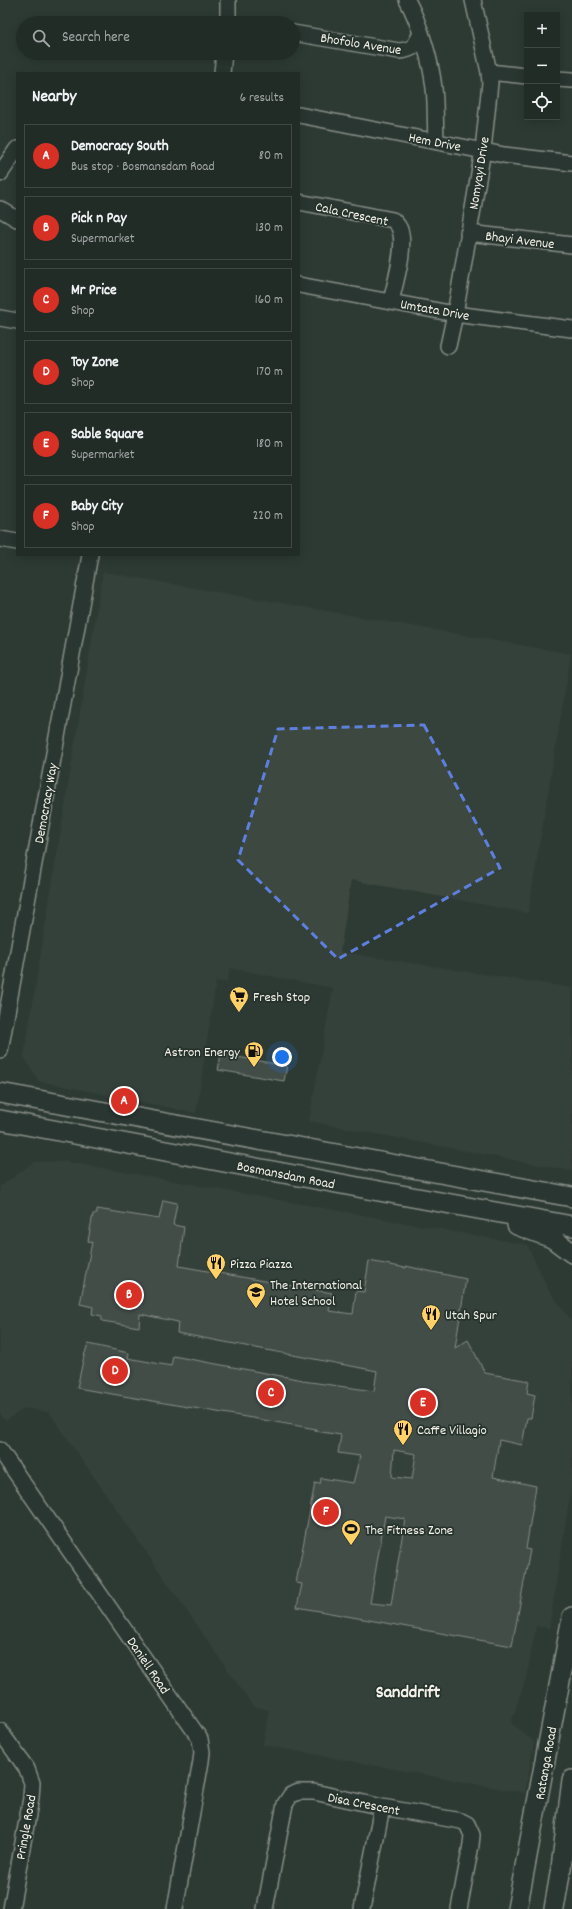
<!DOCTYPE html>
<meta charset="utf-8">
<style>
:root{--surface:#222c27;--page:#2e3833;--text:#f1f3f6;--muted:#a2a7a7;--line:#3f4844;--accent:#d93025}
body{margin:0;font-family:Dekko,sans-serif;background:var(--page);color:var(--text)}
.controls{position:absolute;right:12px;top:12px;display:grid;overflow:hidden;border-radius:0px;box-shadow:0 2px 10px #0003}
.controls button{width:36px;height:36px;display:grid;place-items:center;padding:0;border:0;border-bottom:1px solid var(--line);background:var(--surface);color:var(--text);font:20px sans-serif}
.you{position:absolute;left:282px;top:1057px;width:14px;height:14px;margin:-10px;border:3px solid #fff;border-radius:50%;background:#1a73e8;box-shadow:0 0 0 6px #1a73e833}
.badge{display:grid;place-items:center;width:26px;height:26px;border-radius:50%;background:var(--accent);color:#fff;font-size:13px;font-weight:700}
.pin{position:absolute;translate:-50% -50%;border:2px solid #fff;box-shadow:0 1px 4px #0006}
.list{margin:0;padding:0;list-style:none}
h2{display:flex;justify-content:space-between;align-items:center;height:52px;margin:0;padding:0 16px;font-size:17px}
h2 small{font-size:13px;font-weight:400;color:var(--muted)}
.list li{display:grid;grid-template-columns:26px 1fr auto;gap:12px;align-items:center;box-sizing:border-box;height:64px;margin:0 8px 8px;padding:0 8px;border:1px solid var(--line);border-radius:0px}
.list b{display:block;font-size:15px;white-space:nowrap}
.list p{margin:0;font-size:13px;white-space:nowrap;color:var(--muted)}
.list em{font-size:13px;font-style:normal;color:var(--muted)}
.icon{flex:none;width:22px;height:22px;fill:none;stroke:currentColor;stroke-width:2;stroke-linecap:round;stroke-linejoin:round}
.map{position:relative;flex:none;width:572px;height:1909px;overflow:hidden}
.search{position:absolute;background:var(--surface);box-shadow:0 2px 10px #0003;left:16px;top:16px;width:284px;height:44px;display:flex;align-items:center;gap:10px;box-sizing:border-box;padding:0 14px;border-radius:22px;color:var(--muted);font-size:15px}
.panel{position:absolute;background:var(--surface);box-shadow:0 2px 10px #0003;left:16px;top:72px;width:284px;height:484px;border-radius:0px}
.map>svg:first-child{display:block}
.built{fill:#3c4841}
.building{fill:#5c655e;stroke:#f4f1e8;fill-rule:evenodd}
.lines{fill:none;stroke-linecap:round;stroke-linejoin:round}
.minor-casing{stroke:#f4f1e8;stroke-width:18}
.major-casing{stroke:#f4f1e8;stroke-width:22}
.minor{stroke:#26332d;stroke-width:15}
.major{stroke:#26332d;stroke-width:19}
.marked{fill:none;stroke:#5e7fdd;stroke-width:3;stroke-dasharray:8 5;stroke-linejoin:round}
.labels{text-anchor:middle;stroke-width:3.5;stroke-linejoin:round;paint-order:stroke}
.street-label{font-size:14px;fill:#f4f1e8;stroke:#26332d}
.poi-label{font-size:14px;fill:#f4f1e8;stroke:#26332d;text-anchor:start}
.district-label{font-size:18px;font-weight:bold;fill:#f4f1e8;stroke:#26332d}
</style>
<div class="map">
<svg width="572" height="1909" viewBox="0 0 572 1909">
<rect width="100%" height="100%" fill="#2e3b34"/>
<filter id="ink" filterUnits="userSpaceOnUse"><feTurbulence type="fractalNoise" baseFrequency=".025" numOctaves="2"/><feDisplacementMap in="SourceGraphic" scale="8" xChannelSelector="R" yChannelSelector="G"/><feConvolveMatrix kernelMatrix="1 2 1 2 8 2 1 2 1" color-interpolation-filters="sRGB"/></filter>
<g filter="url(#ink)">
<path class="built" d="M103 572 571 654 528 913 351 880 340 952 572 988V1171L309 1121 333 988 230 968 227 982 216 981 196 1113 39 1081 24 1057Z
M34 1162H68L527 1245 548 1289 572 1322V1481L549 1628 536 1626 527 1674 511 1723 534 1742 525 1793 263 1745 269 1710 253 1706 49 1412 25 1408 5 1421 0 1413V1187Z"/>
<path class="building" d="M221 1054 287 1066 284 1081 218 1070Z
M163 1200 177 1203 173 1225 184 1227 179 1266 332 1293 329 1311 353 1314 356 1291 364 1292 369 1261 406 1268V1266L419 1269 466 1279 455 1348 468 1340 485 1373 529 1381 527 1393 535 1395 531 1418H527L522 1445 499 1440 493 1477 536 1486 526 1549 530 1550 512 1646 297 1607 302 1584 296 1583 315 1483 320 1484 321 1478 353 1483 360 1456 338 1453 341 1435 315 1431 316 1429 77 1388 84 1356 88 1344 129 1353 128 1358 171 1366 173 1356 303 1380V1381L374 1391 377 1371 177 1333 178 1322 140 1314 139 1327 102 1321V1316L92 1314 93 1307 80 1304 92 1242 88 1241 93 1214H97V1209L159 1219ZM394 1450 416 1454 412 1479 392 1477ZM385 1516 405 1519 391 1605 370 1603Z"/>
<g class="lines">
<defs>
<path id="minor" d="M228 0V23
M407 0C420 24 431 61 434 88 436 105 435 123 436 140
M293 33 399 51C413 50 415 46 420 35
M489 72 527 76
M222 73 224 53
M557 79 572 80
M299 115 504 155 572 163
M0 174 17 149
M299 202 393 220C396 223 399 226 400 230 406 247 395 284 391 301
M0 209 17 219
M468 233 572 245
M299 285 455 314 572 329
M0 318 17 321
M448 346 455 314 483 150 490 83 489 72 473 0
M0 539 17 542
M0 1051 90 555
M0 1450 200 1739 202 1752 201 1761 175 1909
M0 1731 27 1769 32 1783 31 1798 11 1909
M265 1909 285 1804 291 1795 299 1792H314L382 1807 461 1821 467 1824 472 1835 471 1845 459 1909
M362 1909 382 1807"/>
<path id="major" d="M0 1093 572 1197
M0 1120 379 1191 572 1226
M517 1225 552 1238 572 1253
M517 1909 572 1617
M554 1909 561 1868 572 1780"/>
</defs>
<use href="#minor" class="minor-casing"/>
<use href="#major" class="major-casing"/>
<use href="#minor" class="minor"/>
<use href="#major" class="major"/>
</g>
</g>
<path d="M0 0H572V1909H0ZM424 725 500 868 338 959 238 860 278 729Z" fill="#2e3b34" fill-opacity=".55" fill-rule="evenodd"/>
<path class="marked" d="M424 725 500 868 338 959 238 860 278 729Z"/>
<defs>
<symbol id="supermarket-pin" viewBox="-11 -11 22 30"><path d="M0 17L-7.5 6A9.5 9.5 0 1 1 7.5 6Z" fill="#ffd166" stroke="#26332d"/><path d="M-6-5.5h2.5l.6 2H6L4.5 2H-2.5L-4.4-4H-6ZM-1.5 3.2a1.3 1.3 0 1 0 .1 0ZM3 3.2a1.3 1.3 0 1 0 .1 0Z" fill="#111"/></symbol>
<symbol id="fuel-pin" viewBox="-11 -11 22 30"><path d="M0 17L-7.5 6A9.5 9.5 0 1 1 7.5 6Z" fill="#ffd166" stroke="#26332d"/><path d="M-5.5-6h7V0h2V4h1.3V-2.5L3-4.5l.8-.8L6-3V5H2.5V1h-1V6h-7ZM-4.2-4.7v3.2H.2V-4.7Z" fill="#111"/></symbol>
<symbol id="restaurant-pin" viewBox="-11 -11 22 30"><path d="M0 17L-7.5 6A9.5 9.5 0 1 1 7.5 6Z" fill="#ffd166" stroke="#26332d"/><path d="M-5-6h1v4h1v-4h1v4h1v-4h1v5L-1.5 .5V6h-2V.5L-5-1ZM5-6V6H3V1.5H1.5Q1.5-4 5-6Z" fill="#111"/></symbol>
<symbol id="university-pin" viewBox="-11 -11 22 30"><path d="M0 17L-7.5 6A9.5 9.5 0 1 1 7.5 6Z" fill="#ffd166" stroke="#26332d"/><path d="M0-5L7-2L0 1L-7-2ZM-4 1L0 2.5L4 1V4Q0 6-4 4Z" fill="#111"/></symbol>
<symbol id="stadium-pin" viewBox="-11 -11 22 30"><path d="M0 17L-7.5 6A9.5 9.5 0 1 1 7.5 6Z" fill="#ffd166" stroke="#26332d"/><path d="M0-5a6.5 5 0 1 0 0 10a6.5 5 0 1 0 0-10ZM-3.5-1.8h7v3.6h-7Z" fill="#111"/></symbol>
</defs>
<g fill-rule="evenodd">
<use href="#supermarket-pin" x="228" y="985" width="22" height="30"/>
<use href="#fuel-pin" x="243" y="1040" width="22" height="30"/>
<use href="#restaurant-pin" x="205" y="1252" width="22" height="30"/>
<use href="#university-pin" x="245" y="1281" width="22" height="30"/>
<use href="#restaurant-pin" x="420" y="1303" width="22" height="30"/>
<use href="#restaurant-pin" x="392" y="1418" width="22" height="30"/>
<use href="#stadium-pin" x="340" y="1518" width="22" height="30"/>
</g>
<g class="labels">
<g class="street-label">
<text transform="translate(361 43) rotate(9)" y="5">Bhofolo Avenue</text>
<text transform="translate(435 141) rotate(11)" y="5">Hem Drive</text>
<text transform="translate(478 173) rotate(-81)" y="5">Nomyayi Drive</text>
<text transform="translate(352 213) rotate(12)" y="5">Cala Crescent</text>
<text transform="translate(520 239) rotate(7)" y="5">Bhayi Avenue</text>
<text transform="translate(435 309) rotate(10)" y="5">Umtata Drive</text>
<text transform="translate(45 803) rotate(-80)" y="5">Democracy Way</text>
<text transform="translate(286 1174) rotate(11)" y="5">Bosmansdam Road</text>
<text transform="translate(149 1665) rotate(56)" y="5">Daniell Road</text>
<text transform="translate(545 1763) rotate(-80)" y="5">Ratanga Road</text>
<text transform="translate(364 1803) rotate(11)" y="5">Disa Crescent</text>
<text transform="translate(25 1827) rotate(-80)" y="5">Pringle Road</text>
</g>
<g class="poi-label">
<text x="253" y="1001">Fresh Stop</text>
<text x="240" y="1056" text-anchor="end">Astron Energy</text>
<text x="230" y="1268">Pizza Piazza</text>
<text x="270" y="1289">The International<tspan x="270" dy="16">Hotel School</tspan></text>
<text x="445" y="1319">Utah Spur</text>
<text x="417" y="1434">Caffe Villagio</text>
<text x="365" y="1534">The Fitness Zone</text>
</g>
<g class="district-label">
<text x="408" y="1697">Sanddrift</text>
</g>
</g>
</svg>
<div class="controls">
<button>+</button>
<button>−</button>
<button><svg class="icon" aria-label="locate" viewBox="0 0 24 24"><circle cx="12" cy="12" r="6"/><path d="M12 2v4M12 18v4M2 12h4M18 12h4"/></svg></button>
</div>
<div class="you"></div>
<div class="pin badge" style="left:124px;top:1101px">A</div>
<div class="pin badge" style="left:129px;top:1295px">B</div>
<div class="pin badge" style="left:271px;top:1393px">C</div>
<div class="pin badge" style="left:115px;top:1371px">D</div>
<div class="pin badge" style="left:423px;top:1403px">E</div>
<div class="pin badge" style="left:326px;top:1512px">F</div>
<div class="search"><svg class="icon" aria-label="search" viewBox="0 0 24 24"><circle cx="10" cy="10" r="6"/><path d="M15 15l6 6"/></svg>Search here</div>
<section class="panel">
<h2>Nearby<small>6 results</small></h2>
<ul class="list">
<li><span class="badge">A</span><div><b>Democracy South</b><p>Bus stop · Bosmansdam Road</p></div><em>80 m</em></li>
<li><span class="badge">B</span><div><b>Pick n Pay</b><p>Supermarket</p></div><em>130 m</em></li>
<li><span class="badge">C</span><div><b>Mr Price</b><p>Shop</p></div><em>160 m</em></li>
<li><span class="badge">D</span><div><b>Toy Zone</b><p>Shop</p></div><em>170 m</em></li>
<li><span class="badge">E</span><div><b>Sable Square</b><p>Supermarket</p></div><em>180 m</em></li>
<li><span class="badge">F</span><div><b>Baby City</b><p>Shop</p></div><em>220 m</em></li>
</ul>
</section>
</div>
